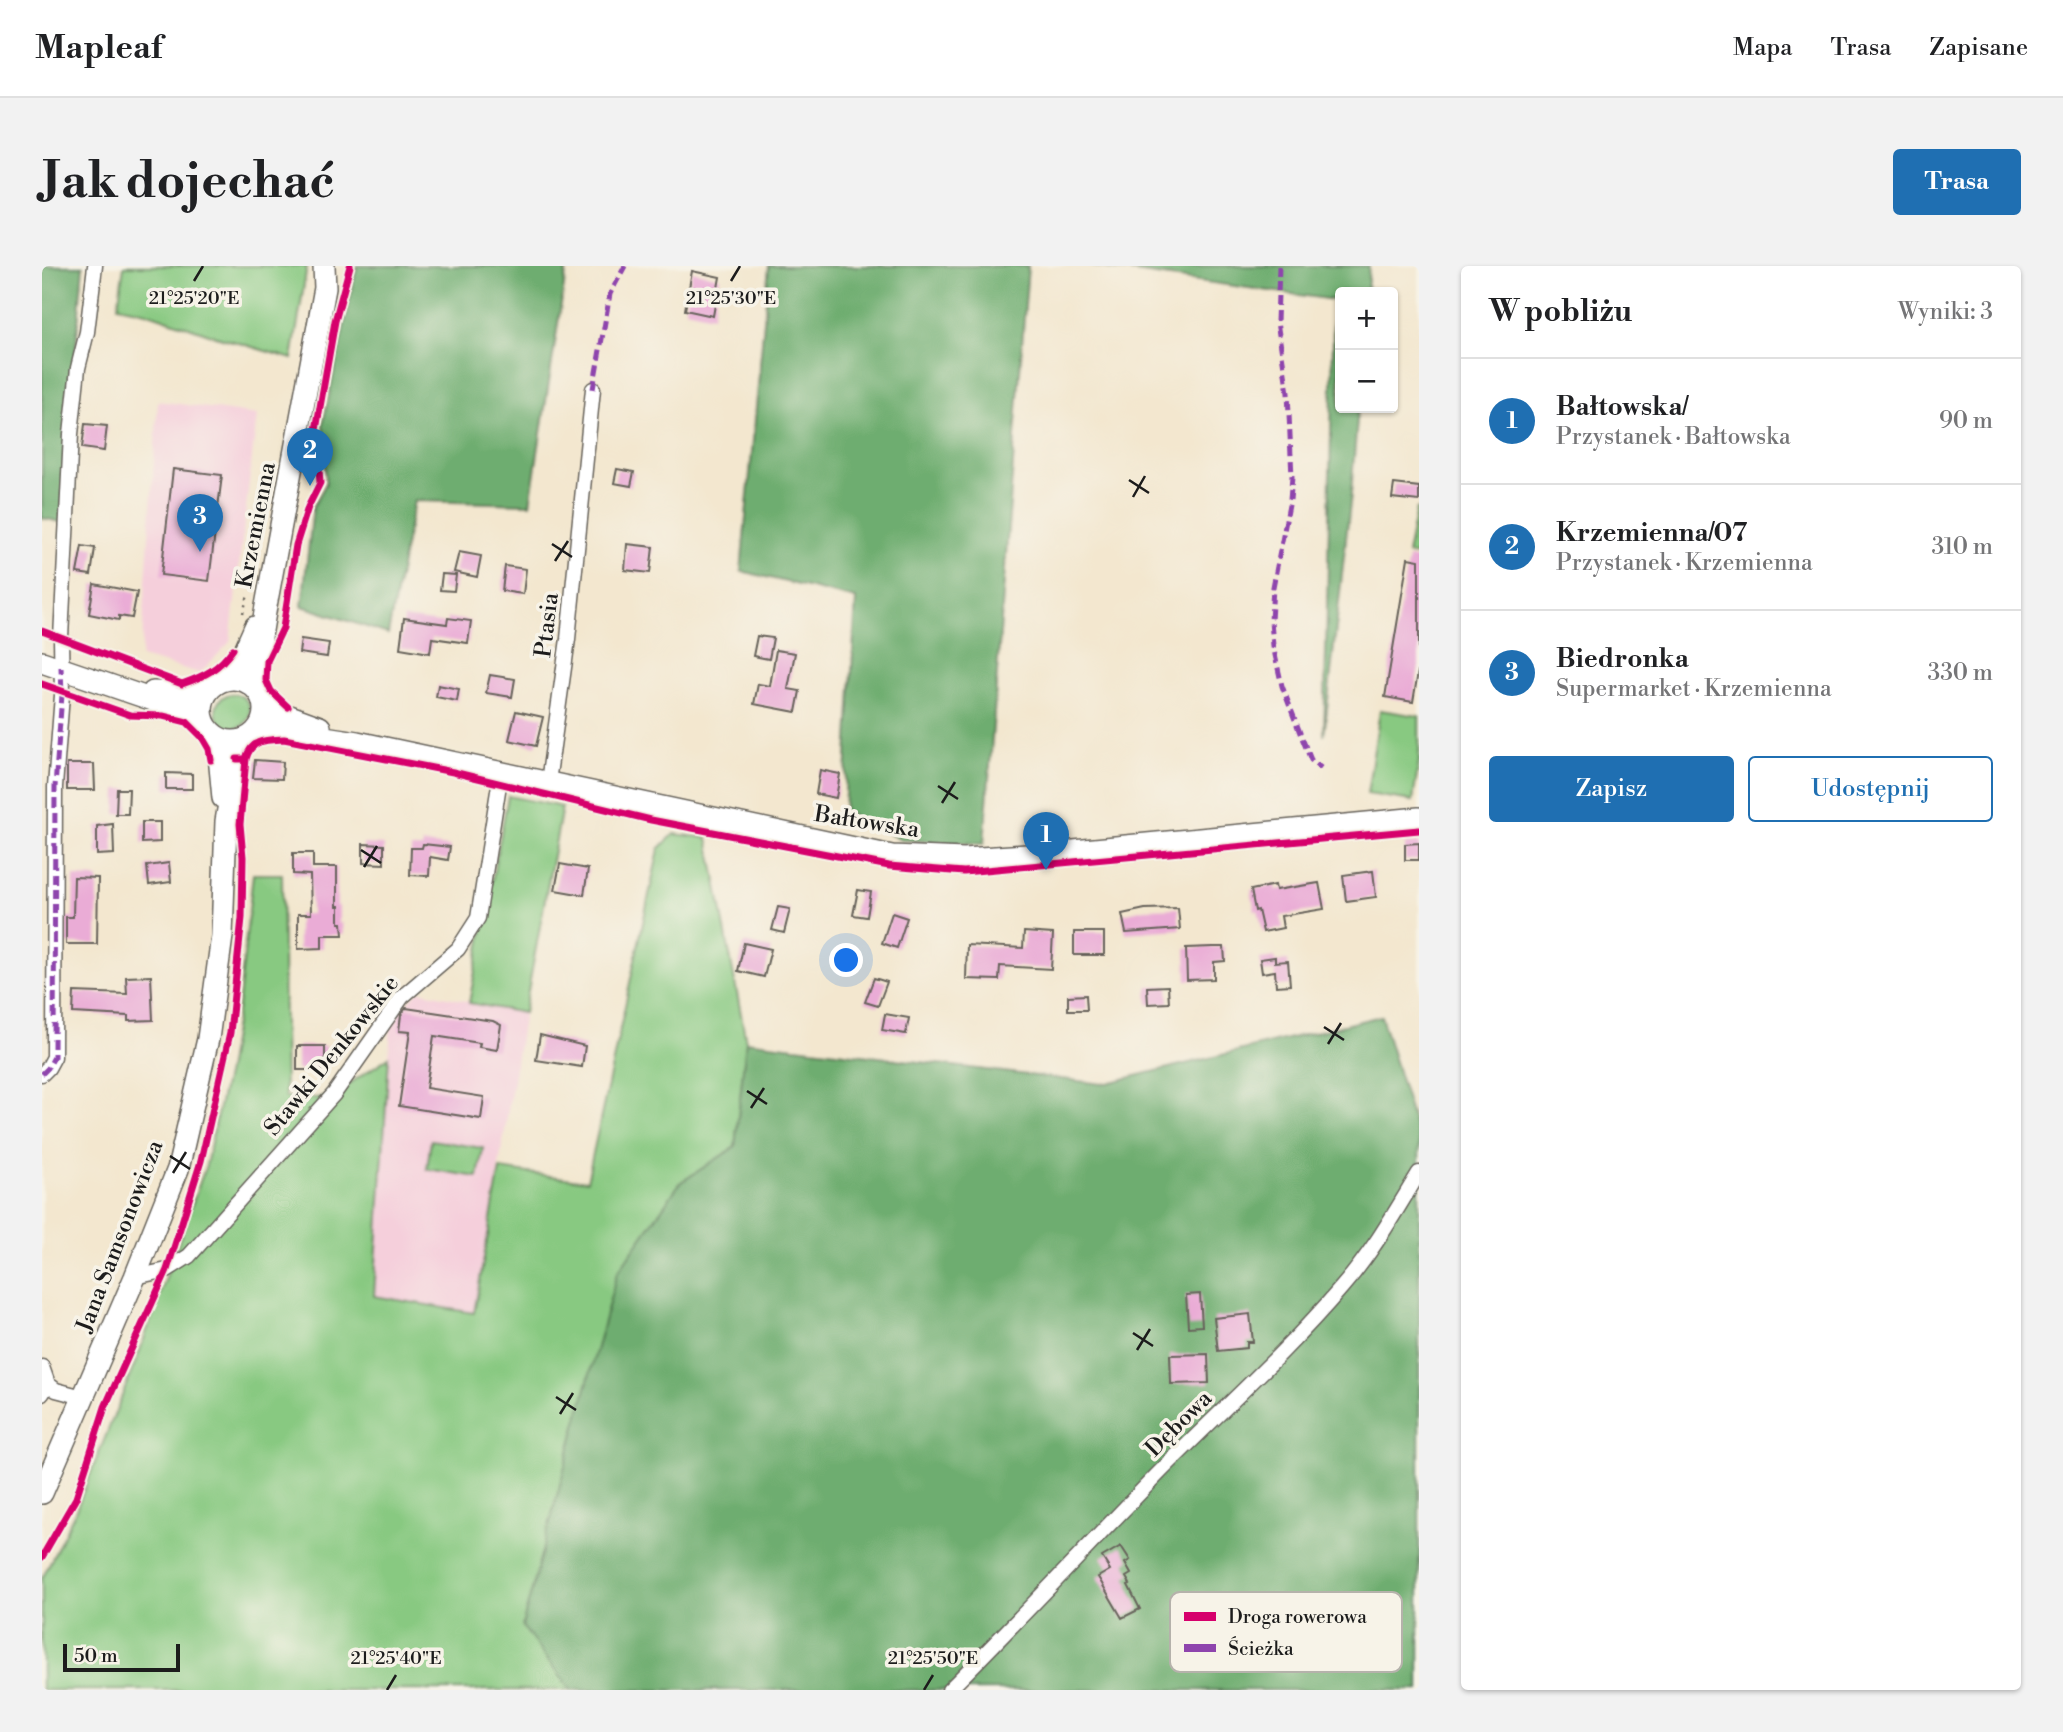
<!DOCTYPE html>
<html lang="pl">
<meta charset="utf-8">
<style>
:root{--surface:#fff;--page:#f2f2f2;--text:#202124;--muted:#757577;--line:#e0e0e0;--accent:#1f6fb2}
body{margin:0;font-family:"Libre Bodoni",serif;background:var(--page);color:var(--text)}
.controls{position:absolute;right:21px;top:21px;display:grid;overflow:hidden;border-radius:7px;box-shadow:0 2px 5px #0004}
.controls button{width:63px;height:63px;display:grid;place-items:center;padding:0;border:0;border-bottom:2px solid var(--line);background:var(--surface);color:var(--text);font:35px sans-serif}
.scale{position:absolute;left:21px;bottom:18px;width:117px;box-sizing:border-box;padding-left:7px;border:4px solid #1c1c1c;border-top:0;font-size:19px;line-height:24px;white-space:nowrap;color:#1c1c1c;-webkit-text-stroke:5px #f7f3e8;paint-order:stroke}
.you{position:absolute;left:805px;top:695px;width:24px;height:24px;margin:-18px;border:5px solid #fff;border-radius:50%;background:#1a73e8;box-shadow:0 0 0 10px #1a73e833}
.badge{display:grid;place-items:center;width:46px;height:46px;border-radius:50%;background:var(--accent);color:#fff;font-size:23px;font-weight:700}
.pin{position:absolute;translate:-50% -58px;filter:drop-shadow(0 2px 4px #0008)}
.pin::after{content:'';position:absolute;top:37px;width:24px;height:21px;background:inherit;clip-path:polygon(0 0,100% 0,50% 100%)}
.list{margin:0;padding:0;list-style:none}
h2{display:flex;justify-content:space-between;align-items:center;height:91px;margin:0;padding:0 28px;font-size:30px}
h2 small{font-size:23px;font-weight:400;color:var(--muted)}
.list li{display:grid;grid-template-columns:46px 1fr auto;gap:21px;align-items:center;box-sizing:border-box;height:126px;padding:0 28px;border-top:2px solid var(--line)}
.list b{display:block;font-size:26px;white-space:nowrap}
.list p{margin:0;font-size:23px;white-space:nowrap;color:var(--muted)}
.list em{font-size:23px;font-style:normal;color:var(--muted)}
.actions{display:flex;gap:14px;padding:21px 28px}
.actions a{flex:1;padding:16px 0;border:2px solid var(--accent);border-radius:7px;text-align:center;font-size:24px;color:var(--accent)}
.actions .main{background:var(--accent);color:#fff}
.map{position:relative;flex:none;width:1377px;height:1424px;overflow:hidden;border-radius:7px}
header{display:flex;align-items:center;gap:42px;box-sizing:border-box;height:98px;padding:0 35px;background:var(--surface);border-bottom:2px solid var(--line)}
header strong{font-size:33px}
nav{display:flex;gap:38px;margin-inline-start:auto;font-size:24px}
.intro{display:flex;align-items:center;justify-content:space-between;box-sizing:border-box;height:168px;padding:0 42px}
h1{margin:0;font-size:49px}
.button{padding:18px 32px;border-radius:7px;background:var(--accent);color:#fff;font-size:24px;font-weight:700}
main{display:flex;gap:42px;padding:0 42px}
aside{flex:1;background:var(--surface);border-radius:7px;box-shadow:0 2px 5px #0004}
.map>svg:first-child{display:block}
.built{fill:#f5cfdb}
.green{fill:#88c981;stroke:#52724e;stroke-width:2}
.forest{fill:#6ead6f;stroke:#456446;stroke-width:2}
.building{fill:#eaacd6}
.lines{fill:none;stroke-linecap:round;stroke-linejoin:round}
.minor-casing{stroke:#67635b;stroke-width:17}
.secondary-casing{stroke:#67635b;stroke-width:24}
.path{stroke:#67635b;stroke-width:2.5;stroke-dasharray:2 5;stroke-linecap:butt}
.minor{stroke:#fff;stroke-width:14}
.secondary{stroke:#fff;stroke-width:21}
.quiet{stroke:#8e44ad;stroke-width:5;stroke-dasharray:10 5;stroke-linecap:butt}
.cycleway-casing{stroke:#f7f3e8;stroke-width:11}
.cycleway{stroke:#d6006c;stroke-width:7}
.ticks{fill:none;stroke:#1c1c1c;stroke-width:2.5}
.labels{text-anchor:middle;stroke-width:7;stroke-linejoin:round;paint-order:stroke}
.street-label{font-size:23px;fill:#1c1c1c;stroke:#f7f3e8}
.key{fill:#f7f3e8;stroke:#b5b2ab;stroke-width:2}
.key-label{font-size:19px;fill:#1c1c1c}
.ticks-label{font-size:18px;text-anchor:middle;fill:#1c1c1c;stroke:#f7f3e8;stroke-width:7;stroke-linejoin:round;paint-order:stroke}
</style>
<header>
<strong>Mapleaf</strong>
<nav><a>Mapa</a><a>Trasa</a><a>Zapisane</a></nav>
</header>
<div class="intro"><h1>Jak dojechać</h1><a class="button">Trasa</a></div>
<main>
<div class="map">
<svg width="1377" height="1424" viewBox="0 0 1377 1424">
<rect width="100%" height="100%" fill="#f7f3e8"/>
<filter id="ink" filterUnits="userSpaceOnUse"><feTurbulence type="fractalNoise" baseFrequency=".0143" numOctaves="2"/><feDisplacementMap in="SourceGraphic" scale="14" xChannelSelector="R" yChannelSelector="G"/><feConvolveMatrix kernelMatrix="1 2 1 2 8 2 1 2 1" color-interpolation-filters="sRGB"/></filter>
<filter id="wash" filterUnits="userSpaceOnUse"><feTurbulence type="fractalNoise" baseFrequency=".00686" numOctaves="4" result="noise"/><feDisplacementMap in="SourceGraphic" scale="28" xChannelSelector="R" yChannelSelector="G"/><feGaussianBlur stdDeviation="1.57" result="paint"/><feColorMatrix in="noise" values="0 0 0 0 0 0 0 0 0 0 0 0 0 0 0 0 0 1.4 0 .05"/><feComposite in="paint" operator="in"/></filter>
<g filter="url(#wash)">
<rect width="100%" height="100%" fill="#f3e7cf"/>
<path class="built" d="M116 135 215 149 188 376 158 407 99 391Z
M377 725 482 747 433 1047 332 1030 349 759 361 741Z"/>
<path class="green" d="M82 0H265L250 93 167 68 104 46 76 40Z
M1374 243H1377V290L1365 288Z
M174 445a17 17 0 1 1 34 0a17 17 0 1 1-34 0Z
M1338 444 1377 450V494L1371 535 1325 528Z
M466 530 520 541 482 747 427 737Z
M632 568 666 572 704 775 693 881 638 917 480 1359 529 1424H0V1313L33 1246 96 1090 164 899 185 805 197 734 211 608H240L243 831 274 832 292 828 347 791 332 1030 432 1047 458 903 545 915 617 583Z
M389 874 441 882 436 911 385 903Z"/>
<path class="forest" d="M0 0H41L19 256 0 252Z
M315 0H525L488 238 372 235 346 368 260 340 271 241 284 217 281 157Z
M727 0H986L942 578 859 574 802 545 814 333 699 305Z
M1050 0H1327L1325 26H1298V142H1316L1309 228 1282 470 1292 34Z
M1339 750 1377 874V1424H529L480 1360 575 1007 638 917 693 881 704 775 1061 818Z"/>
<g id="blocks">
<path class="building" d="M650 5 678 11 671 50 643 44Z
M43 158 65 160 62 185 40 182Z
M131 203 180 209 167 315 119 309Z
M575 203 592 206 589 220 572 217Z
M1352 218 1377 221V235L1350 232Z
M585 278 611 281 608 307 583 304Z
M40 280 53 282 49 309 35 307Z
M417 286 439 290 435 311 412 306Z
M1366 292 1377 294V400L1371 436 1343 431Z
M463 300 484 303 481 328 460 325Z
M400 308 414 309 412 325 398 324Z
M52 318 95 326 90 352 77 350V354L47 348Z
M362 352 405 358 406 352 429 355 426 377 390 372 388 387 358 382Z
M715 370 731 372 727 393 711 390Z
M259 373 287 377 285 391 257 387Z
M734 384 753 387 746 423 758 425 754 446 712 438 716 418 728 420Z
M448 409 473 413 470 431 444 427Z
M396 419 417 423 415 435 394 431Z
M474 445 501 451 494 480 467 474Z
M213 494 241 496 240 513 211 512Z
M25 498H52L53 524H25Z
M778 504 798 508 794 532 774 528Z
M124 507 150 508V523H124Z
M75 523H87L86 548H74Z
M100 556H118V576L100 577Z
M71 558 72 588 55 589V560Z
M1377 577V594H1363V578Z
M321 578 342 579V598L321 597Z
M381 578 408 581 406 594 388 591 387 610 368 609 369 582H380Z
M251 587H271V601H295V640H297V657H300L301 669H280V682L256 683V648H269L268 609 251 608Z
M127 597 129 616 107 619 105 600Z
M518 598 546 603 542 629 513 624Z
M1331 605 1334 631 1304 635 1301 609Z
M32 611 56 612 55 678H24V651H31Z
M1277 617 1282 643 1239 650 1241 662 1221 666 1216 644 1213 645 1209 624 1233 619 1234 624Z
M816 624 829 626 825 651 811 649Z
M736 641 748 643 742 667 730 664Z
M1136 642 1138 663 1084 667 1080 648 1103 643Z
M850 647 865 652 855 682 840 677Z
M982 666 1011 668 1009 703 958 700 957 714 924 713 925 679 981 682Z
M1032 666H1062V689H1032Z
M702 677 729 683 722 711 696 705Z
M1171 681H1182L1183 695 1172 696V713L1145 714 1144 682Z
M1233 691V696L1246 695 1248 719 1234 720 1233 705 1220 707 1218 693Z
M109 710 111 754 86 755V750L31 747 32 726 85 728 84 711Z
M832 712 845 716 836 740 823 736Z
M1126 720 1127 737 1106 738 1105 721Z
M1044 729 1045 744H1026V730Z
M364 742 451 755 459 759 455 784 437 781 438 777 392 770 384 822 442 831 439 853 357 840 368 766 357 765 359 749Z
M843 748 867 752 864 768 840 764Z
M498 769 543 780 540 801 494 794Z
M255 780H283V804H255Z
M1158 1028 1160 1060 1146 1061 1144 1029Z
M1208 1048 1211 1076H1205V1082L1176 1085 1172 1052Z
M1166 1088 1167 1117 1129 1118 1128 1089Z
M1079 1280 1088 1294 1083 1297 1089 1308 1084 1311 1088 1318 1086 1319 1098 1343 1080 1352 1056 1311 1068 1304 1060 1291Z"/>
</g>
</g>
<g filter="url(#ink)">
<use href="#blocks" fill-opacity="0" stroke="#67635b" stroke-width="2"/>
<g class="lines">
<defs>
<path id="minor" d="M506 516 526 373 551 123
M0 808 6 802 12 791 13 521 20 429 19 372 29 168 36 102 45 66 53 0
M93 1011 125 1004 147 990 292 828 360 731 416 683 436 652 459 506
M0 1101 6 1118
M0 1128 6 1118 14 1124 41 1131
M907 1424C977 1354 1045 1281 1114 1210 1176 1147 1243 1088 1300 1021 1331 986 1353 946 1377 907"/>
<path id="secondary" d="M0 396 149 447 163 459
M160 444a31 31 0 1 1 62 0a31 31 0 1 1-62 0Z
M183 414 198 395 213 361
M111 426 149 428 167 424
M218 428 214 401 224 340 283 22 282 0
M221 437 229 443 278 461
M214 465 224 462 315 476 850 590 922 593 1000 588 1377 552
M170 468 176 479 181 532
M0 1227 93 1011 136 903 166 773 180 670 184 555 195 493 200 478 207 471"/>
</defs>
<use href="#minor" class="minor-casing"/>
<use href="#secondary" class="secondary-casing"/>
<path class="path" d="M201 347 206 329"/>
<use href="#minor" class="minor"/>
<use href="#secondary" class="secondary"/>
<path class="quiet" d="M1237 0 1235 56 1246 127 1250 211 1248 234 1231 321 1229 355 1231 380 1240 420 1260 472 1269 494 1279 502
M551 123 568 28 583 0
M0 808 6 802 12 791 13 521 20 429 19 401"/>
<defs>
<path id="cycleway" d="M0 365 140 418C163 410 177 403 191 383
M0 418 88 449 121 450 145 456 160 471 167 483 169 494
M246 441 229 425 224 414 225 395 241 362 254 279 266 241 278 217 274 164 293 55 308 0
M195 493H204C209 473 224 474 242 473L411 506 609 554 847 600 922 606 1377 564
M0 1291 34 1232 63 1141 125 1004 159 895 188 767 200 652 201 591 198 558 204 493"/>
</defs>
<use href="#cycleway" class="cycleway-casing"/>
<use href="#cycleway" class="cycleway"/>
</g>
</g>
<path class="ticks" d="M152 15 161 0M689 15 698 0M1087 214 1107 227M1091 231 1103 210M510 278 530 291M513 295 526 275M896 520 916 533M900 537 913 516M319 584 339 597M322 601 335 580M1282 761 1302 774M1286 778 1299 757M705 825 725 838M709 842 722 822M128 890 148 903M131 907 144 886M1091 1067 1111 1080M1095 1084 1108 1063M514 1131 534 1144M518 1148 531 1127M345 1424 354 1409M882 1424 891 1409"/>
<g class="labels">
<g class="street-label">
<text transform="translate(213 259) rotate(-79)" y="8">Krzemienna</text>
<text transform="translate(504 359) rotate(-83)" y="8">Ptasia</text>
<text transform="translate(825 555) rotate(9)" y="8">Bałtowska</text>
<text transform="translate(289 789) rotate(-51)" y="8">Stawki Denkowskie</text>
<text transform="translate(77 970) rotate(-69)" y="8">Jana Samsonowicza</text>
<text transform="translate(1136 1157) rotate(-45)" y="8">Dębowa</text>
</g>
</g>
<rect x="1128" y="1326" width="232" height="80" rx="10" class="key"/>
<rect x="1142" y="1346" width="32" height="9" fill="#d6006c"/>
<rect x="1142" y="1378" width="32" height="8" fill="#8e44ad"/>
<g class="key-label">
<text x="1186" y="1357">Droga rowerowa</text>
<text x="1186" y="1389">Ścieżka</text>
</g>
<g class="ticks-label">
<text x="152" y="38">21°25'20"E</text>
<text x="689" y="38">21°25'30"E</text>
<text x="354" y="1398">21°25'40"E</text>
<text x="891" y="1398">21°25'50"E</text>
</g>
</svg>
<div class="controls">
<button>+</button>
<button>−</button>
</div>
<div class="scale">50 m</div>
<div class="you"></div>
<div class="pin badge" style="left:1004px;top:604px">1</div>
<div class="pin badge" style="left:268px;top:220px">2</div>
<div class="pin badge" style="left:158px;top:286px">3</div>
</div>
<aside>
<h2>W pobliżu<small>Wyniki: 3</small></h2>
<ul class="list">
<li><span class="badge">1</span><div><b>Bałtowska/</b><p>Przystanek · Bałtowska</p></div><em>90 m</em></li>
<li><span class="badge">2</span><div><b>Krzemienna/07</b><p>Przystanek · Krzemienna</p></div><em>310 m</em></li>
<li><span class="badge">3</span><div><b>Biedronka</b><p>Supermarket · Krzemienna</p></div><em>330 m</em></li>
</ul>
<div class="actions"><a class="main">Zapisz</a><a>Udostępnij</a></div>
</aside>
</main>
